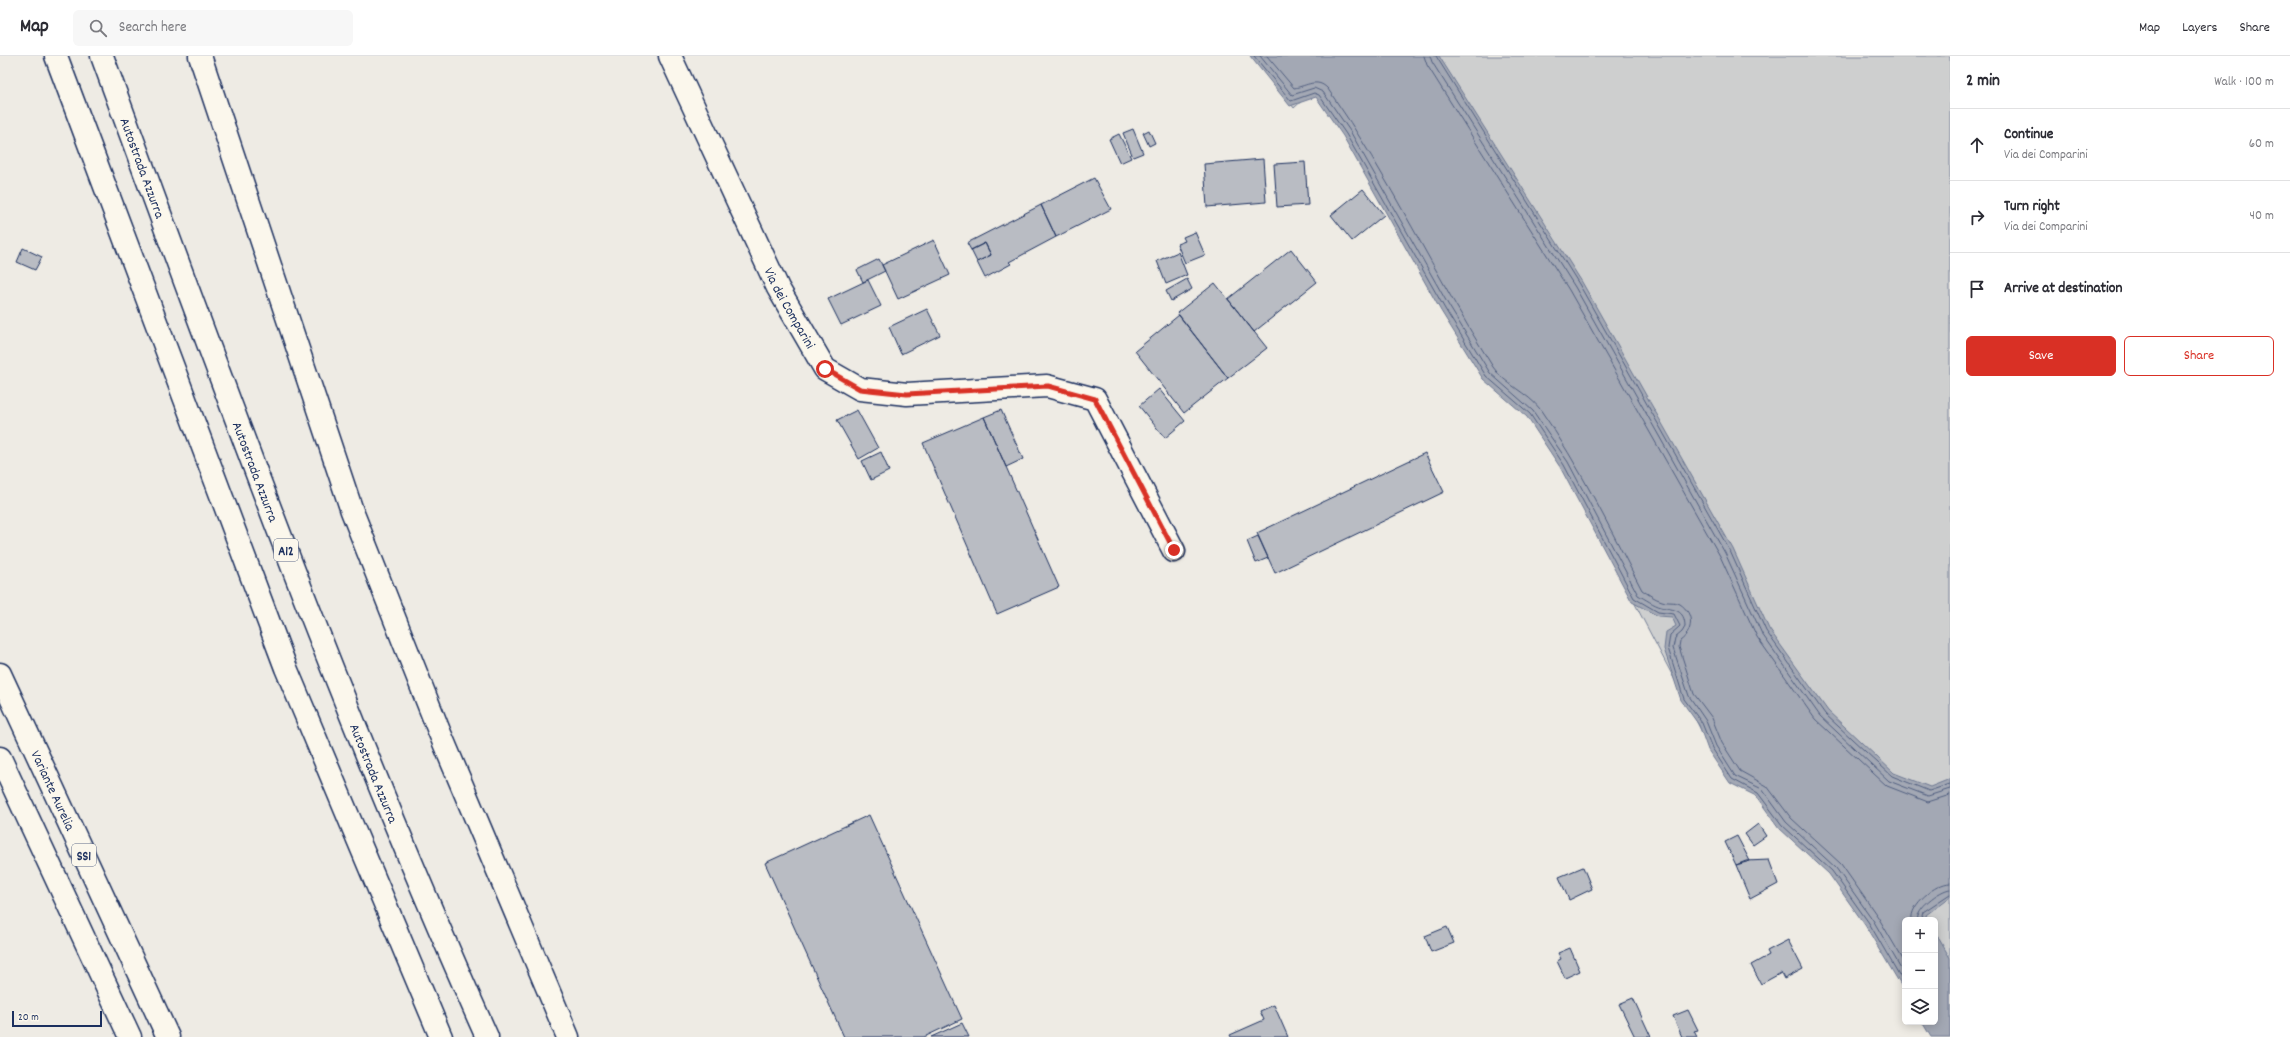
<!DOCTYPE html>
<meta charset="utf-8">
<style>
:root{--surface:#fff;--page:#f7f7f7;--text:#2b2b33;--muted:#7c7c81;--line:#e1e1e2;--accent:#d93025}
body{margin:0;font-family:Dekko,sans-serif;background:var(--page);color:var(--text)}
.controls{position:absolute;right:12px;bottom:12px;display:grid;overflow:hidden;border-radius:6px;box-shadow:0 2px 10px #0003}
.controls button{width:36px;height:36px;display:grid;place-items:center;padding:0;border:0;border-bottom:1px solid var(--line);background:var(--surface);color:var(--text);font:20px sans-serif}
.scale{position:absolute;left:12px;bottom:10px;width:90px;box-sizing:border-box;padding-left:4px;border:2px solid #1b2f5e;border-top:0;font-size:11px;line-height:14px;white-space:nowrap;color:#1b2f5e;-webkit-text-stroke:3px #fbf7ec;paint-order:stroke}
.stop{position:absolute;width:12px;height:12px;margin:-9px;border:3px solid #d93025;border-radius:50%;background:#fff}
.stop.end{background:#d93025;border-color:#fff;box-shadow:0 1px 4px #0008}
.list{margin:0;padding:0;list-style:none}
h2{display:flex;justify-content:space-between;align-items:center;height:52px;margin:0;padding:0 16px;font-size:17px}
h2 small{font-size:13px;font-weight:400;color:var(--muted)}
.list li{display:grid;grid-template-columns:26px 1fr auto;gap:12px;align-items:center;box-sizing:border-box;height:72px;padding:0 16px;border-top:1px solid var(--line)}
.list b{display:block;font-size:15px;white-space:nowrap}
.list p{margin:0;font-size:13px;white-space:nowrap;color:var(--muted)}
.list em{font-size:13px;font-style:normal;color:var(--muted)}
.actions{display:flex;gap:8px;padding:12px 16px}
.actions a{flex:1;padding:9px 0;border:1px solid var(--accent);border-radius:6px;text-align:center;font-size:14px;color:var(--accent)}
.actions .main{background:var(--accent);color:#fff}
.icon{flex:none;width:22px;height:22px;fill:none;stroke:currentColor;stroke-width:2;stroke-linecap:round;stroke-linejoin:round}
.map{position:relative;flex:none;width:1950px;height:981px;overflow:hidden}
header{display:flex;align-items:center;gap:24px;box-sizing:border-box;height:56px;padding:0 20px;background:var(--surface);border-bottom:1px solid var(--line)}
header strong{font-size:19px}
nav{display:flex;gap:22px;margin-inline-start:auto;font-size:14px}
.search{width:280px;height:36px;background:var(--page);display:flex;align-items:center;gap:10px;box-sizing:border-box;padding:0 14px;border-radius:6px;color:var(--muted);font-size:15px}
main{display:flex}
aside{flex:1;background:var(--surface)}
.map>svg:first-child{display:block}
.green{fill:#cecfcf;stroke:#747f96}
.water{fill:#a3a8b4;stroke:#6d7892}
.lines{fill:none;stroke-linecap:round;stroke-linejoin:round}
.shore{stroke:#515f80;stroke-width:1}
.building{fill:#b9bcc3;stroke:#1b2f5e}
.minor-casing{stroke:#1b2f5e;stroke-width:25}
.highway-casing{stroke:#1b2f5e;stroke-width:25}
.minor{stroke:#fbf7ec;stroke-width:22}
.highway{stroke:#fbf7ec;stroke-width:22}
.route{stroke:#d93025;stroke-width:5}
.labels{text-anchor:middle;stroke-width:3;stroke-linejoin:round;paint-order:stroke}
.shield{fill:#fbf7ec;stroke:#5e6b89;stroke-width:1}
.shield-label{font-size:13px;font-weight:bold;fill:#1b2f5e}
.street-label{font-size:14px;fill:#1b2f5e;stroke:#fbf7ec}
</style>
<header>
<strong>Map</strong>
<div class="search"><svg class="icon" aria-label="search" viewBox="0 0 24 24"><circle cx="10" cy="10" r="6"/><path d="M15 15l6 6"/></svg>Search here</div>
<nav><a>Map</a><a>Layers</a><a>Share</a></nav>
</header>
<main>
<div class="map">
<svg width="1950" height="981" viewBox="0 0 1950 981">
<rect width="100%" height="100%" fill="#eeebe4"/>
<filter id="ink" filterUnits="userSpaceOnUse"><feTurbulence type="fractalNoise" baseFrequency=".025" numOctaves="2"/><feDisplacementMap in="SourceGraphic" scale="8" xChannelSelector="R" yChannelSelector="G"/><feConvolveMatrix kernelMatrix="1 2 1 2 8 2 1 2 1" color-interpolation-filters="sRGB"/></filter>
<g filter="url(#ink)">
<path class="green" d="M1254 0H1950V981L1935 966V864H1905L1840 815 1703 678 1576 435 1317 31 1294 52Z"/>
<path class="water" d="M1250 0H1439L1582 226 1733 493 1769 573 1828 655 1894 717 1930 731 1950 723V841L1926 859 1928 864H1905V936L1865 869 1829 818 1779 772 1756 740 1730 727 1708 694 1699 669 1681 644 1664 593 1666 576 1676 570 1672 561 1658 560 1632 546 1560 411 1527 361 1483 323 1441 255 1343 80 1316 41 1290 50Z
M1935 876 1950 902V981H1931L1922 966H1935Z"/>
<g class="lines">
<path class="shore" d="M1254 0 1291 45 1314 37 1319 39 1346 78 1445 253 1486 320 1530 358 1564 409 1634 542 1658 556 1674 558 1680 570 1670 579 1668 592 1684 643 1702 667 1712 692 1732 723 1758 737 1782 769 1832 815 1869 867 1905 929
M1260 0 1292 39 1314 32 1323 36 1350 75 1449 250 1490 317 1533 355 1568 406 1638 539C1645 543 1654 549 1661 551 1674 554 1685 553 1685 571L1682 576 1675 582 1673 592 1689 640 1706 665 1716 690 1735 720 1762 733 1786 766 1836 812 1873 864 1905 919
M1267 0 1294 32C1307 30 1317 21 1328 33 1390 121 1435 220 1493 311 1504 328 1528 337 1540 353 1580 410 1610 473 1642 534 1648 538 1655 543 1662 545 1668 547 1674 545 1680 548 1695 558 1693 576 1680 585L1679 591 1694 638 1712 662 1722 687 1740 715 1767 730 1791 762 1841 808 1878 861 1905 907
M1424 0 1427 9 1569 234 1720 500 1757 581 1815 663 1887 730 1928 746 1950 739
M1430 0 1432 6 1575 231 1725 497 1762 578 1820 660 1889 725 1928 740 1950 733
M1436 0 1579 228 1730 495 1766 575 1825 658 1892 720 1929 735 1950 728
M1912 864C1909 849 1936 827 1950 827
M1918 864C1914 853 1940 834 1950 833
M1924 864 1922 860 1923 856 1950 838"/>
</g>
<path class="building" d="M1133 73 1143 97 1133 101 1123 77Z
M1149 74 1155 87 1149 90 1143 77Z
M1119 78 1131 102 1120 107 1109 83Z
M1263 103 1266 146 1207 151 1204 108Z
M1305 106 1308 149 1277 151 1274 108Z
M1094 122 1111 153 1056 181 1041 149Z
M1363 133 1384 159 1352 185 1331 159Z
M1041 149 1056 181 1009 206 1011 208 985 222 977 206 991 199 985 187 971 194 967 187Z
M1195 176 1205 199 1185 207 1177 188 1185 185 1183 181Z
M934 184 950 219 898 243 882 209Z
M985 187 991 199 977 206 971 194Z
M23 192 42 201 35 214 17 206Z
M1291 193 1317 226 1254 276 1228 243Z
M1178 196 1187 219 1166 228 1157 205Z
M879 203 885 215 863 226 857 214Z
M1187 223 1192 233 1171 245 1166 235Z
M868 224 881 250 841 269 828 243Z
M1215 227 1267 292 1228 322 1177 257Z
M927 253 940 279 901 298 889 271Z
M1179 259 1228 322 1184 357 1135 295Z
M1159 333 1185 365 1165 382 1139 350Z
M857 354 878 392 859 403 837 364Z
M1001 354 1023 403 1006 411 984 361Z
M984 361 1059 531 997 558 923 387Z
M881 396 889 415 871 424 862 405Z
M1425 397 1444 436 1275 517 1257 477Z
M1258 480 1268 502 1256 507 1247 485Z
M869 759 962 963 924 981H844L765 807Z
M1758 768 1766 780 1753 789 1745 778Z
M1737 780 1750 805 1736 809 1725 786Z
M1769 804 1778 828 1750 843 1736 809 1746 805Z
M1583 811 1592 833 1569 844 1559 821Z
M1447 871 1454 887 1431 896 1425 880Z
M1788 884 1803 913 1784 923 1781 917 1761 928 1751 909 1769 899 1767 895Z
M1570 892 1580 915 1565 922 1557 905 1561 903 1558 897Z
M1633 942 1651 981H1635L1619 948Z
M1274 949 1288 981H1231L1230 979 1264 964 1260 955Z
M1688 954 1698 974 1694 975 1697 981H1682L1673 960Z
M962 967 969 981H931Z"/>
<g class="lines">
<defs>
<g id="minor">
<path d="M200 0 352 455 439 675 568 981"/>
<path id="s1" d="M670 0 778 232 825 313 860 333 907 338 1047 330 1095 343 1174 495"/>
</g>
<g id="highway">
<path d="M56 0 286 612 441 981"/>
<path id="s2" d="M102 0C223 330 343 660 487 981"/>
<path id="s3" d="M0 618 168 981"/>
<path d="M0 702 130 981"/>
</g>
</defs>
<use href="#minor" class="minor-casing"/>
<use href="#highway" class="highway-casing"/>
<use href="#minor" class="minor"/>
<use href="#highway" class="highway"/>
</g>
</g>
<g class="lines" filter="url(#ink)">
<path class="route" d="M825 313 860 333 907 338 1048 330 1095 343 1174 494"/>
</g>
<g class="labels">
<g class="shield">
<rect x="274" y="483" width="24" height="22" rx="3"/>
<rect x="72" y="788" width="24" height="22" rx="3"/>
</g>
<g class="shield-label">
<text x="286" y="499">A12</text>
<text x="84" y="804">SS1</text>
</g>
<g class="street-label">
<text dy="5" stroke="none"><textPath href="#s2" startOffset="119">Autostrada Azzurra</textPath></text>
<text dy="5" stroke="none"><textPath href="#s1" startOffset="279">Via dei Comparini</textPath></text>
<text dy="5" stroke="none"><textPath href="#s2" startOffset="443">Autostrada Azzurra</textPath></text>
<text dy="5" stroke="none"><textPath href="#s2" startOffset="767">Autostrada Azzurra</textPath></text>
<text dy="5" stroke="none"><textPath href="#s3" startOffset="128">Variante Aurelia</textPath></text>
</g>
</g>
</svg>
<div class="controls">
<button>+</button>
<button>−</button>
<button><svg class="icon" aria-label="layers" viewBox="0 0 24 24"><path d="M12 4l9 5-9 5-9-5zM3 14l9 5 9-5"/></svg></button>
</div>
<div class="scale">20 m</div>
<div class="stop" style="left:825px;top:313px"></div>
<div class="stop end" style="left:1174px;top:494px"></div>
</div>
<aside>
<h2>2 min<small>Walk · 100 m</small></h2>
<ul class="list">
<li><svg class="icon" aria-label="ahead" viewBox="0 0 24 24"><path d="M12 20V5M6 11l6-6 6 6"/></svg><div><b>Continue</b><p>Via dei Comparini</p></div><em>60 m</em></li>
<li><svg class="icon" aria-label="right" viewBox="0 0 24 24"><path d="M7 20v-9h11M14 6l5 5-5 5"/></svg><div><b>Turn right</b><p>Via dei Comparini</p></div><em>40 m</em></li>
<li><svg class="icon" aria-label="arrive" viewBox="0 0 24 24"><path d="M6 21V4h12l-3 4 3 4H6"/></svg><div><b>Arrive at destination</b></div></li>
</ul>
<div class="actions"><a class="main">Save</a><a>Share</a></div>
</aside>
</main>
